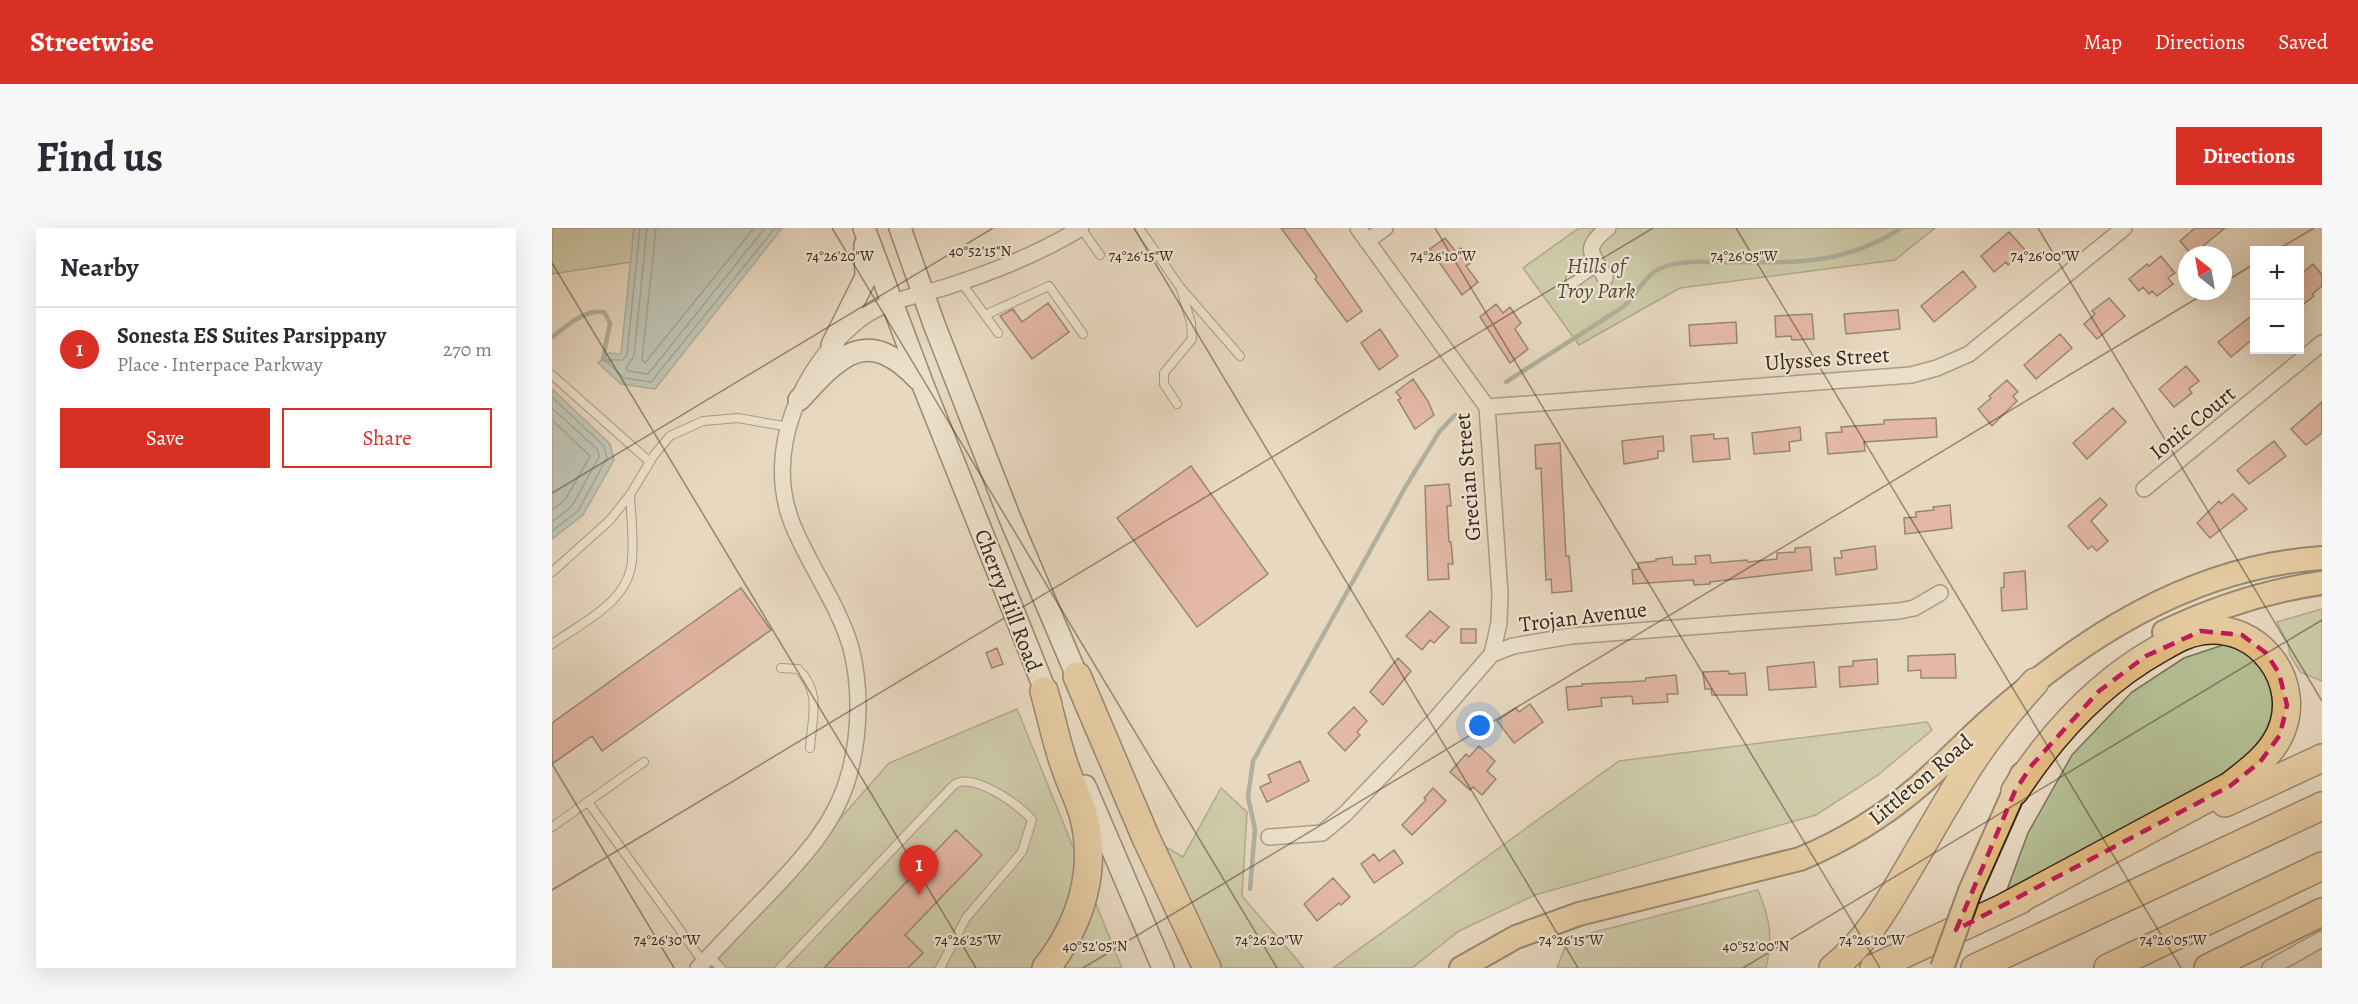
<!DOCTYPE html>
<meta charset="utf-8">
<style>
:root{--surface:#fff;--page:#f7f7f7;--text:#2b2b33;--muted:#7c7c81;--line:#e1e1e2;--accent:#d93025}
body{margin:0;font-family:Alegreya,serif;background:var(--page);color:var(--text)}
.controls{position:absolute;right:18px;top:18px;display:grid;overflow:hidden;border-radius:0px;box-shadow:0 6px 24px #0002}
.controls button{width:54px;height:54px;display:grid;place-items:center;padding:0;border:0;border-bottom:2px solid var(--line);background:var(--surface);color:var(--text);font:30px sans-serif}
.compass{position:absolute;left:1626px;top:18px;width:54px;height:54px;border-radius:50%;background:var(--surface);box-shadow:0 6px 24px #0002;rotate:329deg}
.you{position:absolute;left:928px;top:498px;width:21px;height:21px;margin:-15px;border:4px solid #fff;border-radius:50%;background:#1a73e8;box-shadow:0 0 0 9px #1a73e833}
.badge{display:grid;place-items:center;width:39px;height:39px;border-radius:50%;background:var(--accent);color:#fff;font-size:20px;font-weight:700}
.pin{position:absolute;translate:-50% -50px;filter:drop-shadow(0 2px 3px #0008)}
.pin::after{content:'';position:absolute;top:32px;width:21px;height:18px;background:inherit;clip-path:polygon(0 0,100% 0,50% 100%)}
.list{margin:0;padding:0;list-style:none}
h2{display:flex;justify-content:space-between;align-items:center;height:78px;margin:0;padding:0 24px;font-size:26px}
h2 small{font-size:20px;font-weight:400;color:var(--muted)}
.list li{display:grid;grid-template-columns:39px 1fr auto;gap:18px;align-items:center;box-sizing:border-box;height:84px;padding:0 24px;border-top:2px solid var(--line)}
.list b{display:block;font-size:22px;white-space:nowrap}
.list p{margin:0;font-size:20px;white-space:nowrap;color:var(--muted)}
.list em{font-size:20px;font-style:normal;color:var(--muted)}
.actions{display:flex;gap:12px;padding:18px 24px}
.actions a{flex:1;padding:14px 0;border:2px solid var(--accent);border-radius:0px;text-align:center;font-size:21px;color:var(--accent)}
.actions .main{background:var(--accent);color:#fff}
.map{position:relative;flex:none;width:1770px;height:740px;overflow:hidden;border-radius:0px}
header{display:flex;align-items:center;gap:36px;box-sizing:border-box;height:84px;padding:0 30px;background:var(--accent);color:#fff}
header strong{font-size:28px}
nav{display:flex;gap:33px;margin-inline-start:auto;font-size:21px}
.intro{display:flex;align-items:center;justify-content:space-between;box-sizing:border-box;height:144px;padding:0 36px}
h1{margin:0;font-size:42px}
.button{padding:15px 27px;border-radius:0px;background:var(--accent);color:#fff;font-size:21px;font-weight:700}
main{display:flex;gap:36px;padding:0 36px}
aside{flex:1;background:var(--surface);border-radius:0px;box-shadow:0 6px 24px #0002}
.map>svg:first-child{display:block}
.green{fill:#b4bf94;stroke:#747254;stroke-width:1.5}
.water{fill:#97b9b6;stroke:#707e76;stroke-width:1.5}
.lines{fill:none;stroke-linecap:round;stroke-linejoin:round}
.shore{stroke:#667066;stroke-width:1.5}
.stream{stroke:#707e76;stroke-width:4.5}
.building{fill:#dd9086;stroke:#352615;stroke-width:1.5}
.lane-casing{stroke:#625240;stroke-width:10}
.street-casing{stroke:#625240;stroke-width:18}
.secondary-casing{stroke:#352615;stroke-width:24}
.primary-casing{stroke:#352615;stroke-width:26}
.highway-casing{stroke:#352615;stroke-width:30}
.lane{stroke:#f0e6d6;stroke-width:8}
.street{stroke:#f0e6d6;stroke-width:15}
.secondary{stroke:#f0e6d6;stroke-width:21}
.primary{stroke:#e4bc80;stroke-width:22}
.highway{stroke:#e4bc80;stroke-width:27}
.primary-bridge-casing{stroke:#352615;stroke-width:26;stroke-linecap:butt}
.primary-bridge{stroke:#e4bc80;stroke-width:22}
.marked{fill:none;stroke:#c2185b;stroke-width:4.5;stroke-dasharray:12 8;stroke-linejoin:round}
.ticks{fill:none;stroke:#352615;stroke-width:1.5;stroke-opacity:0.45}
.labels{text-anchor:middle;stroke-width:4.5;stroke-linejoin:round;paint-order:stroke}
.park-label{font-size:22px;font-style:italic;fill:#554c35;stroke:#f0e6d6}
.street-label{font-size:22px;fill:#352615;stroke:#f0e6d6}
.ticks-label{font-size:15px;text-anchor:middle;fill:#352615;stroke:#f0e6d6;stroke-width:4.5;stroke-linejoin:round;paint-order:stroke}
</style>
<header>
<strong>Streetwise</strong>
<nav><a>Map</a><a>Directions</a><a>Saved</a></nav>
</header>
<div class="intro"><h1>Find us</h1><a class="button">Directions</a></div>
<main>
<aside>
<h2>Nearby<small></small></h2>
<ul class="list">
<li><span class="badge">1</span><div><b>Sonesta ES Suites Parsippany</b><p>Place · Interpace Parkway</p></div><em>270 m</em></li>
</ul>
<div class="actions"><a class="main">Save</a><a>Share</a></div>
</aside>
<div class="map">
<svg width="1770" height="740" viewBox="0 0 1770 740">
<rect width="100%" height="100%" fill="#e8d8c0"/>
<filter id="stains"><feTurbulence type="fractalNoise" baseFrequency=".00333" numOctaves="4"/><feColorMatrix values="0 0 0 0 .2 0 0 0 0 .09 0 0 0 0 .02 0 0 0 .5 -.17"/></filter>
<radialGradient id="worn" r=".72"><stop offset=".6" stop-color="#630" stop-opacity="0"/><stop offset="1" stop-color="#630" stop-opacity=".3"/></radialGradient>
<path class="green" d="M0 0H82L79 34 0 46Z
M1027 0H1383L1343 32 1128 60 1027 117 971 40Z
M1770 381V453L1748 444 1738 427 1736 416 1725 394Z
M1683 413 1707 429 1723 456 1726 485 1715 513 1692 535 1647 564 1455 662 1476 605 1520 527 1580 464 1632 430Z
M465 481 570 740H153L191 701 337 535Z
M1375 494 1380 502 1326 547 1264 587 983 667 907 703 860 740H781L1067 533Z
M669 560 695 584 690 668 752 740H645L595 614 614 619 631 629Z
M1206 662C1218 691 1221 709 1214 740H1005L1016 711Z"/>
<path class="water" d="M82 0H230L103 161 69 156 46 135 57 125 69 126Z
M0 161 58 216 62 232 31 287 0 311Z"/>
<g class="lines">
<path class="shore" d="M88 0 75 127 70 132H59L56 135 72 150 99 154 223 0
M95 0 82 128 74 140 76 143 96 146 213 0
M104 0 90 132 93 135 202 0
M0 169 52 218 55 230 26 283 0 303
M0 180 46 222 47 229 20 278 0 294
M0 192 38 228 13 272 0 282"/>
<path class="stream" d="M0 109C15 98 32 81 52 84L58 95 51 131 56 133
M954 154 1071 79C1084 68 1091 50 1105 42 1124 32 1147 34 1168 34 1237 34 1288 40 1349 0
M698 661 703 601 696 569 701 533 854 258 887 204 903 187"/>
</g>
<path class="building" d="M729 0H752L810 83 795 94 763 51 765 49Z
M1643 0H1673L1640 27 1628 13Z
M1457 4 1474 23 1456 37 1454 34 1442 44 1429 28Z
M893 10 904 24 909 20 920 34 914 38 926 54 910 67 878 21Z
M1609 28 1623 45 1616 50 1621 56 1605 68 1600 63 1597 66 1591 59 1587 63 1577 51 1595 36 1597 38Z
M1761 36 1770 47V58L1760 66 1762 68 1748 79V47Z
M1411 43 1424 59 1382 94 1369 78Z
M1557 70 1573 88 1545 111 1532 96 1543 86 1540 83Z
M496 75 517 104 480 131 448 88 461 81 470 94Z
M944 76 951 85 958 79 969 95 963 101 976 121 958 135 928 89Z
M1346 82 1348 101 1294 106 1292 86Z
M1260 86 1262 111 1240 112 1239 108 1224 109 1223 88Z
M1702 86V110L1679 129 1666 114Z
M1184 94 1185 115 1138 118 1137 97Z
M828 101 846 128 827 142 809 115Z
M1508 106 1520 120 1484 151 1472 137Z
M1634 138 1647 153 1637 161 1640 165 1622 179 1607 161Z
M861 151 876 173 882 187 863 201 846 172 849 170 844 164Z
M1455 152 1466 164 1461 168 1465 173 1440 198 1426 181 1439 170 1437 168Z
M1770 174V205L1754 217 1739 201Z
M1561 180 1574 194 1535 231 1521 215Z
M1384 190 1385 209 1312 214 1313 223 1276 226 1274 205 1290 204 1289 199 1332 196V192Z
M1248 199 1249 212 1237 214 1238 223 1202 226 1200 205Z
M1162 206V211L1176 210 1178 231 1141 234 1139 208Z
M1111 208 1112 223H1106V230L1072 236 1070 213Z
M1722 213 1734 228 1697 256 1685 242Z
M1008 215 1014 328H1017L1020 363 1000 365 999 351 994 352 989 240 984 241 983 217Z
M639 238 716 346 645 399 565 290Z
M897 256 899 278H895L897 314H899L901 336H896L897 351 876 352 873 258Z
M1681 266 1695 281 1658 310 1645 295 1667 273 1669 276Z
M1548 270 1555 277 1539 293 1556 313 1545 323 1540 318 1536 321 1516 298Z
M1398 277 1400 300 1353 306 1352 290 1364 289V284L1382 282 1381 279Z
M1323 318 1325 341 1284 347 1282 330H1290L1289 323Z
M1258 319 1260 342 1158 354V356L1142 357 1141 352 1081 356 1080 342 1087 341 1086 335 1104 333V331L1120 329 1121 337 1144 336 1143 328 1158 327 1159 335 1195 332 1196 334 1225 331V325L1243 324V320Z
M1473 343 1475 381 1450 383 1449 360 1452 359V345Z
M189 360 219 402 50 523 40 508 0 536V495Z
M878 383 897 399 882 415 878 412 870 422 854 408Z
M909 401H924V415H909Z
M445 420 451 436 440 440 434 425Z
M1403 426 1404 450H1369V442L1356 443V428Z
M846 430 859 443 831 477 818 464Z
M1325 431 1326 456 1288 459 1287 439 1301 438V433Z
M1262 434 1264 459 1217 462 1215 439Z
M1176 443 1177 446 1193 445 1195 467H1160L1159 461H1153L1151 444Z
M1124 447 1126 466H1115L1116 474 1081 476 1080 468 1049 470 1050 478 1016 482 1014 459 1030 458V456L1093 453 1094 450Z
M978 476 991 494 962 515 945 493 964 480 967 484Z
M802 479 815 493 805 504 808 507 793 523 776 505Z
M927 518 943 533 935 543 944 551 930 567 921 559 918 562 898 544 914 526 917 529Z
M748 533 757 553 715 574 708 559 719 554 716 547Z
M881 560 894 573 860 607 850 597 874 572 872 570Z
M404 602 430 627 353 707 371 725 356 740H272Z
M842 622 851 635 822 655 809 636 822 626 827 633Z
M781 650 798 669 789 677 787 675 765 693 752 676Z"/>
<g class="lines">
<defs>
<path id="lane" d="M529 0 548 27
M587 0 628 59 688 128
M409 54 446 105
M433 87 497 58 531 106
M0 147 98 234
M625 176 612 156V145L640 111 639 95 629 61
M0 344 57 293 78 267 102 227 118 208 151 193 186 190 237 199
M0 416C31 394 77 374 80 332 82 311 79 288 78 267
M229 440 246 441C270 464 260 489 258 520
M36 574 151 734
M0 599 92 534
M157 728 169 740
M228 740 394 565C397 562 401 557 405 555 425 547 468 577 480 592L470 624 414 690 388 740"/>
<path id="street" d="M806 0 935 179 948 366 947 395 940 426
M815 13 833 0
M1053 50C1043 26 1027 23 1056 0
M1022 51 1043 36
M935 179 1359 147 1385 140 1417 126 1572 0
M1592 261 1770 115
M717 609 770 605 793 586 881 494 940 426 961 418 1019 408 1347 383 1362 380 1388 365
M146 740C169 716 191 692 214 669 250 631 285 595 298 543 308 504 309 459 299 420 286 375 257 338 240 295 212 223 249 138 307 92 331 73 364 68 394 59 441 44 487 26 529 0
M1718 740 1770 711"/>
<path id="secondary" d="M312 0 371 157 499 477
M348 0 382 96 457 288 525 448
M280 117 314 49 313 17
M247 172C288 127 315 97 367 152
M533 558 611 740"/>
<path id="primary" d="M1612 404C1664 379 1713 363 1770 355
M1418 663 1470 546
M909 740 964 709 1027 686 1248 631C1291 613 1332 588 1367 558 1390 538 1411 516 1434 495 1529 410 1638 339 1770 330"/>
<path id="highway" d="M525 448 594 610 655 740
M492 463C499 488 504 514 513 539 518 554 526 570 531 586 546 641 529 696 494 740
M1673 575 1770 530
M1451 680 1678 558C1697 543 1718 528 1728 506 1752 454 1706 393 1649 403 1634 405 1621 413 1607 421 1548 454 1500 506 1463 563
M1281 740C1315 713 1334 679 1355 643 1374 611 1392 579 1411 548 1431 514 1457 483 1483 454
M1322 740 1468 672
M1423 740 1770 578
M1556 740 1770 638
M1656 740 1770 684"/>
</defs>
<use href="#lane" class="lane-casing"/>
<use href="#street" class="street-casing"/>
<use href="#secondary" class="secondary-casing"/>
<use href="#primary" class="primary-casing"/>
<use href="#highway" class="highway-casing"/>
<use href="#lane" class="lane"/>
<use href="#street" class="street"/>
<use href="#secondary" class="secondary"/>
<use href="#primary" class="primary"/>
<use href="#highway" class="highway"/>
<defs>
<path id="primary-bridge" d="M1390 740 1418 663"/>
</defs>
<use href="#primary-bridge" class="primary-bridge-casing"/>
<use href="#primary-bridge" class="primary-bridge"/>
</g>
<path d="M0 0H1770V740H0ZM1649 403 1690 407 1714 425 1727 445 1735 477 1728 507 1708 534 1678 558 1404 702 1463 563 1480 537 1547 463 1594 428Z" fill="#e8d8c0" fill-opacity=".55" fill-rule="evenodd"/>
<path class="marked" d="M1649 403 1690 407 1714 425 1727 445 1735 477 1728 507 1708 534 1678 558 1404 702 1463 563 1480 537 1547 463 1594 428Z"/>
<path class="ticks" d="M280 0 725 740M582 0 1026 740M883 0 1328 740M1184 0 1629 740M1486 0 1770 473M1725 22 1762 0M0 35 424 740M1671 55 1702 36M0 265 441 0M0 536 122 740M0 662 1101 0M531 740 1657 63M1191 740 1770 392"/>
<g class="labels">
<g class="park-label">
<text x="1044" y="45">Hills of<tspan x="1044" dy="25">Troy Park</tspan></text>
</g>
<g class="street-label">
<text transform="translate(1275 130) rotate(-4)" y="8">Ulysses Street</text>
<text transform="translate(1640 194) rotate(-39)" y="8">Ionic Court</text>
<text transform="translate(915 249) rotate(-95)" y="8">Grecian Street</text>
<text transform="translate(457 372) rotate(69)" y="8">Cherry Hill Road</text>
<text transform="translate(1031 388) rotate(-7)" y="8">Trojan Avenue</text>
<text transform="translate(1368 551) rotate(-40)" y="8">Littleton Road</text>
</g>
</g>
<g class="ticks-label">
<text x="428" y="28">40°52'15"N</text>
<text x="288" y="33">74°26'20"W</text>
<text x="891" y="33">74°26'10"W</text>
<text x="589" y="33">74°26'15"W</text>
<text x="1192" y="33">74°26'05"W</text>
<text x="1493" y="33">74°26'00"W</text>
<text x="115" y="717">74°26'30"W</text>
<text x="416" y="717">74°26'25"W</text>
<text x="717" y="717">74°26'20"W</text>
<text x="1019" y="717">74°26'15"W</text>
<text x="1320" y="717">74°26'10"W</text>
<text x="1621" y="717">74°26'05"W</text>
<text x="543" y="723">40°52'05"N</text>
<text x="1204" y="723">40°52'00"N</text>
</g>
<rect width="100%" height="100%" filter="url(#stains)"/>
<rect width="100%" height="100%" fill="url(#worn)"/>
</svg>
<div class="controls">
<button>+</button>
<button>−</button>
</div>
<svg class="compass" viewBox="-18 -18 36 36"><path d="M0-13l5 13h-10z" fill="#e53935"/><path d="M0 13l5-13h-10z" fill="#7c7c81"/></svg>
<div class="you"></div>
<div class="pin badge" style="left:367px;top:667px">1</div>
</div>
</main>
